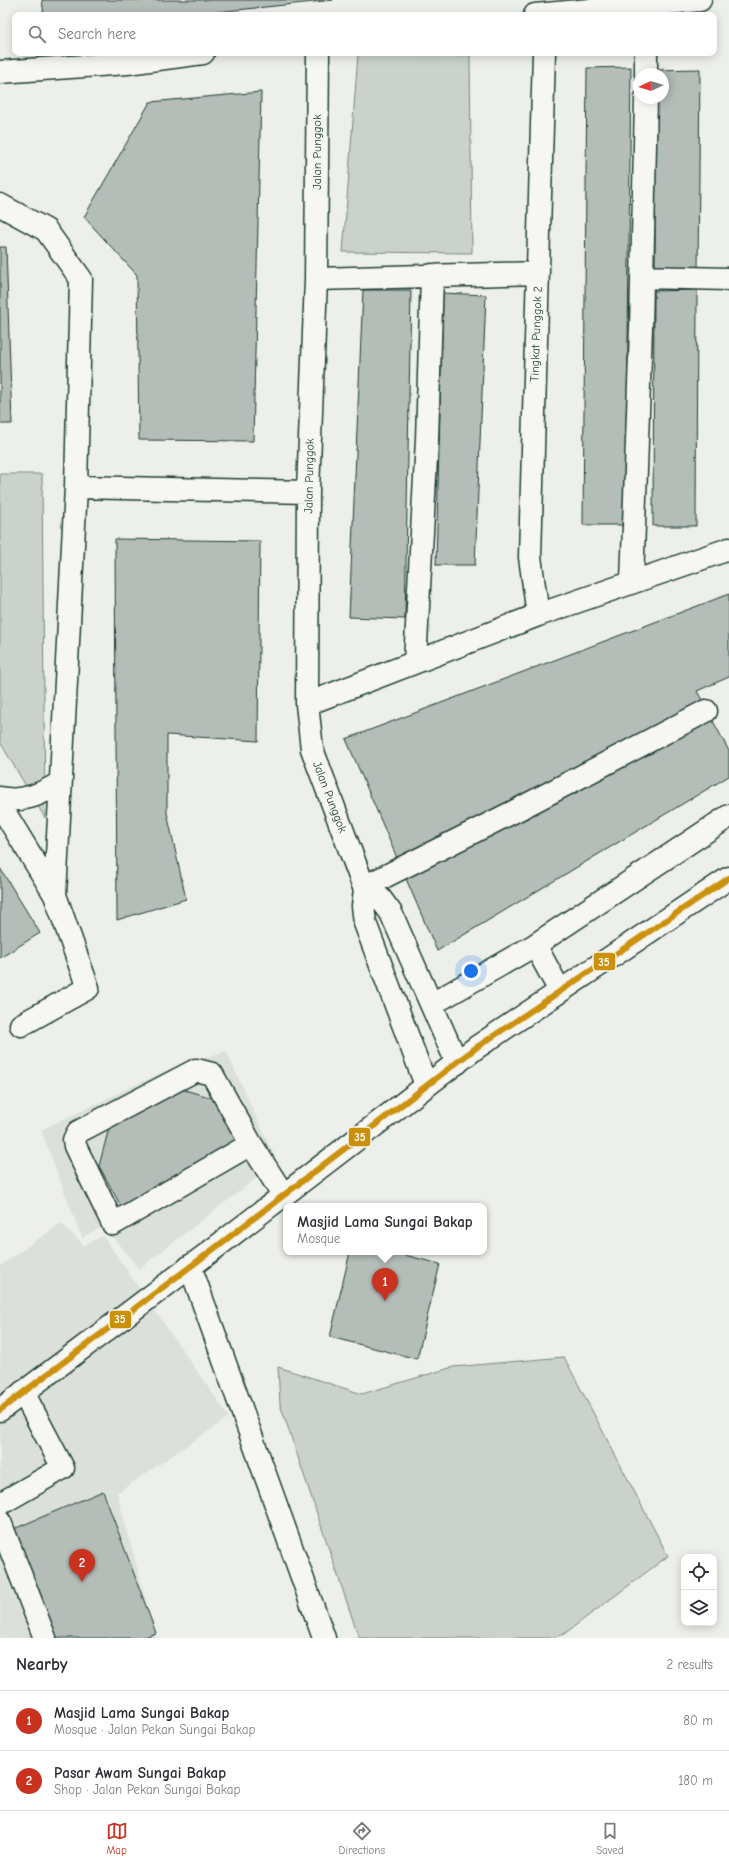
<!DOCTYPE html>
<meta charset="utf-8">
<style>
:root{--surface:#fff;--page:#f2f2f3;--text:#2b2b33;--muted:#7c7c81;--line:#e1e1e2;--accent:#c8321e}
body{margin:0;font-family:"Comic Neue",sans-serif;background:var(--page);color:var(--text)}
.controls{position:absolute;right:12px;bottom:12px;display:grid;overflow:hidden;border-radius:8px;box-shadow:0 2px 10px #0003}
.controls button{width:36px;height:36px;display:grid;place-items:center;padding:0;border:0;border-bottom:1px solid var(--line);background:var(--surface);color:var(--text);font:20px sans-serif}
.compass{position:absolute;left:633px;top:68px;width:36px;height:36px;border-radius:50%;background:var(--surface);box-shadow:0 2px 10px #0003;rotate:266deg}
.you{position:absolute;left:471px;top:971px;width:14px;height:14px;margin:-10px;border:3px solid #fff;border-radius:50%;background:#1a73e8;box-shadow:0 0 0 6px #1a73e833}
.badge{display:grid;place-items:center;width:26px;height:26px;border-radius:50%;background:var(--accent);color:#fff;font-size:13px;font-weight:700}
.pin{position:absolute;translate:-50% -33px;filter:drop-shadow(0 1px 2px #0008)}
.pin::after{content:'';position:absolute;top:21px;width:14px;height:12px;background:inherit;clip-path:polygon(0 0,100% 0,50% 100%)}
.popup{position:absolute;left:283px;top:1203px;width:204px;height:52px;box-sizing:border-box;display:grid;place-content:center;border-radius:8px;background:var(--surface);filter:drop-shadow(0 1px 3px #0005);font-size:13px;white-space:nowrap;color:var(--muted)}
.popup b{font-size:15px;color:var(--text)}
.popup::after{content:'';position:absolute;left:50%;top:100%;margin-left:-8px;border:8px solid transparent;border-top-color:var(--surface)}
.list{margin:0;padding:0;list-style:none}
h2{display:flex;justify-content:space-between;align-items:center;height:52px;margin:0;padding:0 16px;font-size:17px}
h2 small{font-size:13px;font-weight:400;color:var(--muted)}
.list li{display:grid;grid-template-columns:26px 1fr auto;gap:12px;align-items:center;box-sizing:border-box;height:60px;padding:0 16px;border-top:1px solid var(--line)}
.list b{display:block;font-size:15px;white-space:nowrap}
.list p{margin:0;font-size:13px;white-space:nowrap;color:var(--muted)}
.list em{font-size:13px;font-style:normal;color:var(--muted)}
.icon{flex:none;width:22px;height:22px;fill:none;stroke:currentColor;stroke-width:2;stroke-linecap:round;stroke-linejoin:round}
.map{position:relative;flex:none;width:729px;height:1638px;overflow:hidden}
.search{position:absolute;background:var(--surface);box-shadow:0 2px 10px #0003;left:12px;right:12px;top:12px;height:44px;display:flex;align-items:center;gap:10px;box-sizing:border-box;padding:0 14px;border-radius:8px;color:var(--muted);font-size:15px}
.sheet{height:172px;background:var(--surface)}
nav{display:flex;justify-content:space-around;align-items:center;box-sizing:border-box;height:56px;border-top:1px solid var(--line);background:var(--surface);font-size:11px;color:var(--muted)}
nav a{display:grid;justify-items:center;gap:2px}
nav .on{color:var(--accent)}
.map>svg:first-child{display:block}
.built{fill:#dce0db}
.green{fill:#cbd2cc;stroke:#758880}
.building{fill:#b4bdb8;stroke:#1f3d34}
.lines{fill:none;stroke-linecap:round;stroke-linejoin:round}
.minor-casing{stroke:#1f3d34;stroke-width:25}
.major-casing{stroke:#1f3d34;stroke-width:25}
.minor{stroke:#f6f6f2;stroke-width:22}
.major{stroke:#f6f6f2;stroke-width:22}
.bus-1-casing{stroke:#f6f6f2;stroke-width:9}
.bus-1{stroke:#cc910a;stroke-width:6}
.labels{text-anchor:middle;stroke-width:3;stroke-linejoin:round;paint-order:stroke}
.street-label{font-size:12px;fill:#1f3d34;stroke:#f6f6f2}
.line-badge{stroke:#f6f6f2;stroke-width:1.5}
.badge-label{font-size:11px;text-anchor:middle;font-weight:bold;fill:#fff}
</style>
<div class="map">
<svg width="729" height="1638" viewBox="0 0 729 1638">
<rect width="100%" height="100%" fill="#edefea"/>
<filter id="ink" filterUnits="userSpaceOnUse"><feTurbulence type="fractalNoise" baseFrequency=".025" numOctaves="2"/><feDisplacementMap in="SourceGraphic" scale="8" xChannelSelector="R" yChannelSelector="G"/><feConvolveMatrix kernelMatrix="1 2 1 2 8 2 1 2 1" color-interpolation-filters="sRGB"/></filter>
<g filter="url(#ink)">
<path class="built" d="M226 1051 277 1162 139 1269 103 1226 82 1238 41 1130 169 1069Z
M61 1223 84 1245 103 1236 229 1417 117 1493 156 1638H0V1266Z"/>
<path class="green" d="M358 54 470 55 472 253 343 252Z
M0 474H42L45 818 0 742Z
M564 1357 668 1556 564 1634 551 1638H359L280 1404 278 1367 362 1394 453 1367Z"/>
<path class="building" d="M42 0H333L188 15H44Z
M631 67 626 525H583L587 68Z
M700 69 698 270 655 267V98H663V74H655V70Z
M261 92 253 441 139 440 137 275 84 217 150 102Z
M0 247H6L12 424H0Z
M363 290H411L405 619 349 617Z
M697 290 696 526H653L654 291Z
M443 293 486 295 475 565H436Z
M115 539 260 541 258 741 167 735V813L186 899 117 920Z
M729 594V677L697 691 729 751V776L437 951 346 739Z
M0 868 40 933 0 958Z
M174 1087 220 1100 237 1140 122 1208 99 1166 110 1124Z
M350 1252H393L440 1264 417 1359 330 1337Z
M103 1491 156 1633 142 1638H47L9 1531Z"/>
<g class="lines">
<defs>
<path id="minor" d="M535 15 700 0
M318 53 316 279 308 492 307 704 312 749 365 890 363 906 365 923 426 1085
M0 72 127 63 203 53
M646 74V53
M0 205 46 230 81 279 76 487 55 895
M642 277 729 279
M316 279 538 273
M76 487 308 492
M632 582 641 328 646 98
M538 615 530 557 544 53
M415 662 427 440 432 275
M307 704 538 615 729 549
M0 798C23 803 41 794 60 783
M0 805 55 895 88 988 21 1025
M364 887 519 809 706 711
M365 890 380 898 391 913 457 1063
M535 945 560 991
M432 1004 535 945 729 816
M251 1144 212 1074 196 1070 78 1132 74 1140 75 1146 113 1224 251 1144 284 1196
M190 1266 324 1638
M0 1504 63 1468 23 1392
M0 1522 45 1638"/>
<path id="major" d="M0 1410 211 1251 477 1047 729 878"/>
</defs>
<use href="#minor" class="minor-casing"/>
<use href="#major" class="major-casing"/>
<use href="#minor" class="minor"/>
<use href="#major" class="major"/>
<defs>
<path id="bus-1" d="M0 1410 211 1251 477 1047 729 878"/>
</defs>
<use href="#bus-1" class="bus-1-casing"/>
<use href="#bus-1" class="bus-1"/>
</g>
</g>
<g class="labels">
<g class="street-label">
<text transform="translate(317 152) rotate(-90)" y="4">Jalan Punggok</text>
<text transform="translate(536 334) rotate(-88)" y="4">Tingkat Punggok 2</text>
<text transform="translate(309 476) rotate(-89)" y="4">Jalan Punggok</text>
<text transform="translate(330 797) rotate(69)" y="4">Jalan Punggok</text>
</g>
</g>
<g class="line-badge">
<rect x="593" y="952" width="23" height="19" rx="4" fill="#cc910a"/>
<rect x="348" y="1127" width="23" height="20" rx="4" fill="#cc910a"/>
<rect x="109" y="1310" width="23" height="19" rx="4" fill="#cc910a"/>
</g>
<g class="badge-label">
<text x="604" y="966">35</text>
<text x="360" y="1141">35</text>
<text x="120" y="1323">35</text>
</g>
</svg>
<div class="controls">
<button><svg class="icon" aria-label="locate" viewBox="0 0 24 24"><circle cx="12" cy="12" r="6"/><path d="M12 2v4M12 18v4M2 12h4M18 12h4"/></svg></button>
<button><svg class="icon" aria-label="layers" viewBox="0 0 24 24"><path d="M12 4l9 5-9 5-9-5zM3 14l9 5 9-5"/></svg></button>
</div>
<svg class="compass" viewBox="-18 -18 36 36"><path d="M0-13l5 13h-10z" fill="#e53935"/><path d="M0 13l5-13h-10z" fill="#7c7c81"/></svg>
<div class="you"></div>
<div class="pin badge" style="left:385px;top:1301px">1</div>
<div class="popup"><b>Masjid Lama Sungai Bakap</b>Mosque</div>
<div class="pin badge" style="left:82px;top:1582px">2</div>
<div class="search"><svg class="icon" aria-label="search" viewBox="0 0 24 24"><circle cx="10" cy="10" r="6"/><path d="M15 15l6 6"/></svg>Search here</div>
</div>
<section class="sheet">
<h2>Nearby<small>2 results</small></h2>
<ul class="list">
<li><span class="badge">1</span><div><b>Masjid Lama Sungai Bakap</b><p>Mosque · Jalan Pekan Sungai Bakap</p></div><em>80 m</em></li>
<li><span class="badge">2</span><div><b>Pasar Awam Sungai Bakap</b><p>Shop · Jalan Pekan Sungai Bakap</p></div><em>180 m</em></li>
</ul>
</section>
<nav>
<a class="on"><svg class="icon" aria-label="map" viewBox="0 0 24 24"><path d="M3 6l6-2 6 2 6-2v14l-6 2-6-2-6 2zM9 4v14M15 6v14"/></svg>Map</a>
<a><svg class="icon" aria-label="directions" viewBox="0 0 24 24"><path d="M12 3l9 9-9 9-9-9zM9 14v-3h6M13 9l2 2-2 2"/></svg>Directions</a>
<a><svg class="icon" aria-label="saved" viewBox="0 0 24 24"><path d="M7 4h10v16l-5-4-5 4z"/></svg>Saved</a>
</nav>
